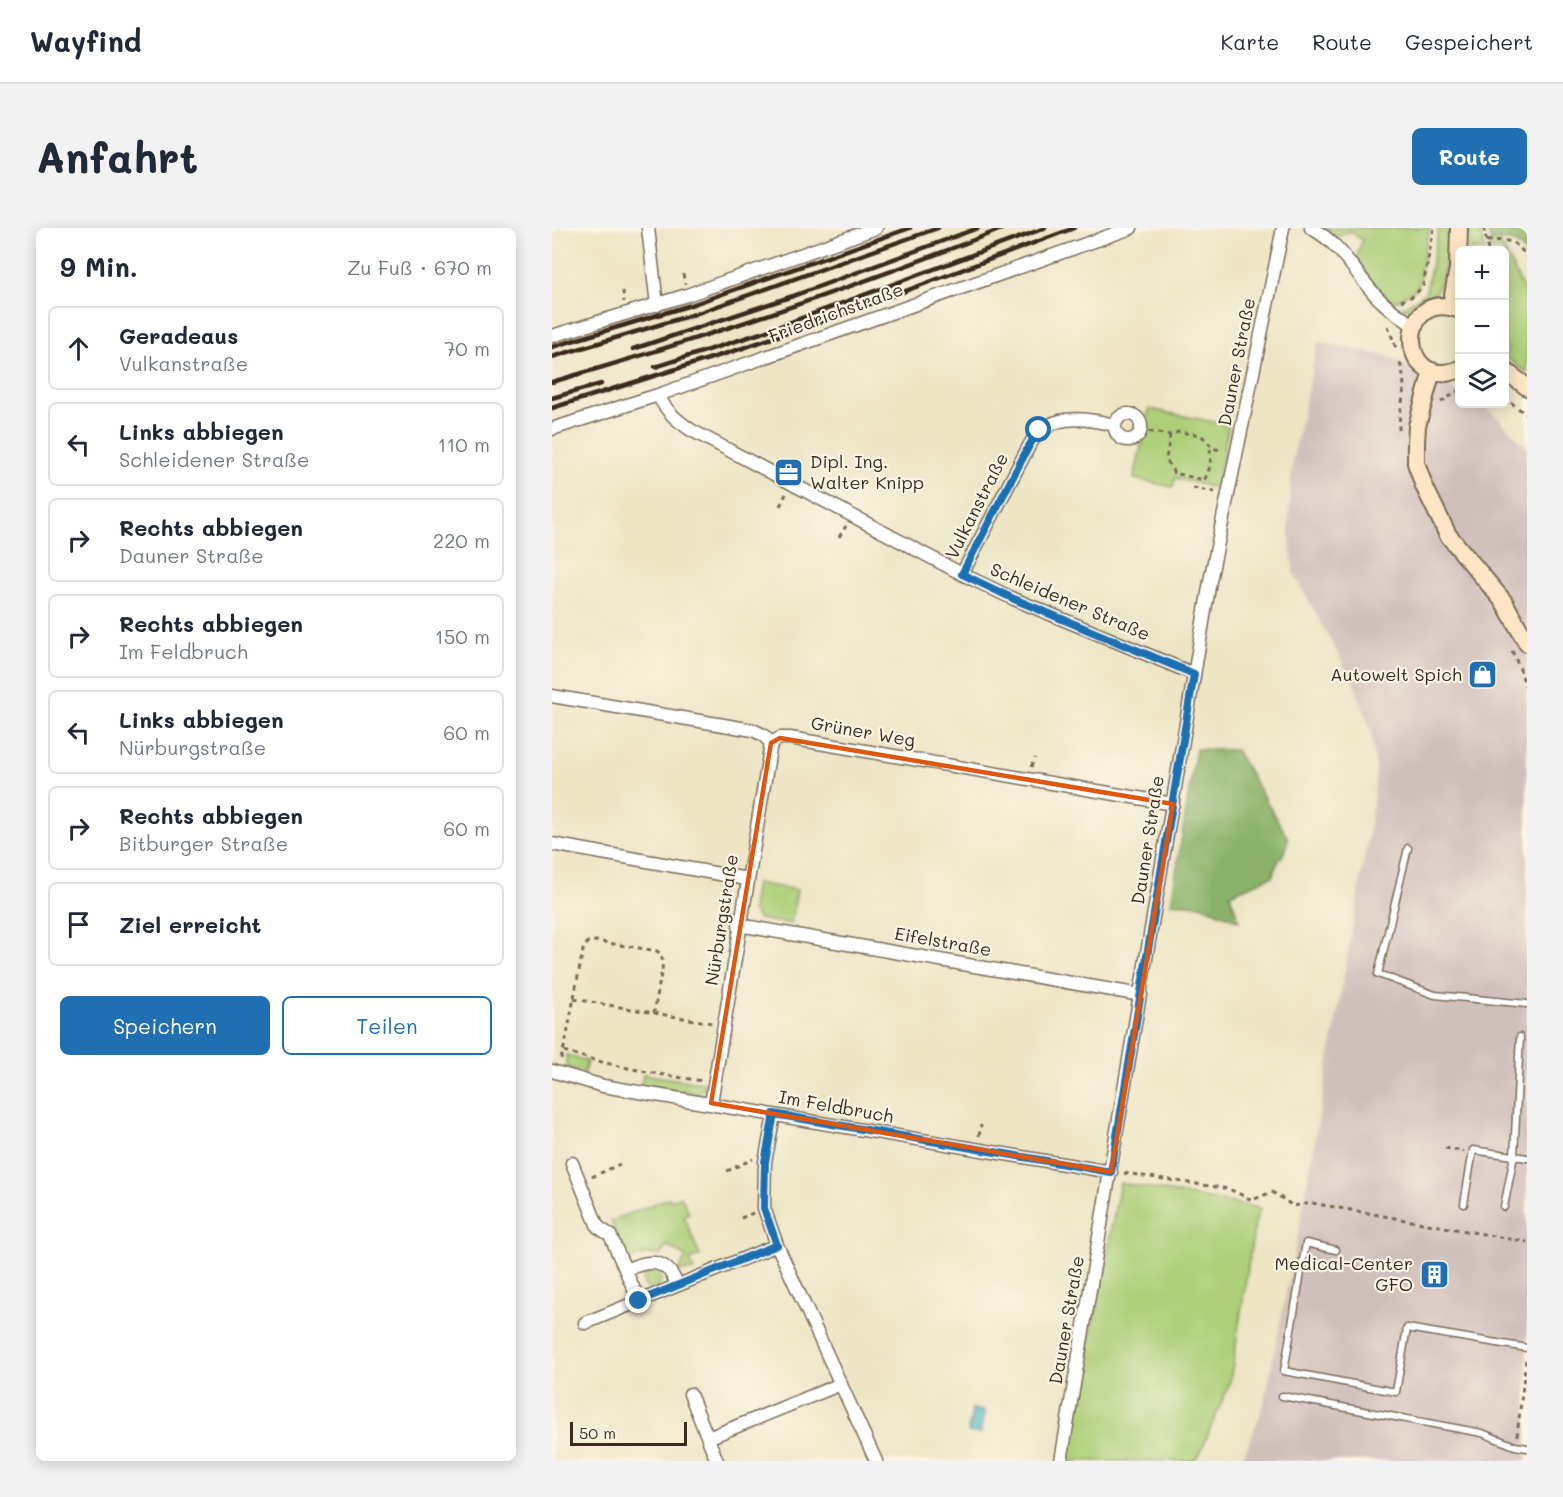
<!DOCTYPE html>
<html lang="de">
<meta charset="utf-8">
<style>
:root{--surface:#fff;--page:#f2f2f3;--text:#1f2937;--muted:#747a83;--line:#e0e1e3;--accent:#1f6fb2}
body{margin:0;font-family:Mali,sans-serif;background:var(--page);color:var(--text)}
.controls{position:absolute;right:18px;top:18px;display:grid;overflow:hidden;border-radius:9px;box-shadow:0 3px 15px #0003}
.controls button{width:54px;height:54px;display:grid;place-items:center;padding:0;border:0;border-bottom:2px solid var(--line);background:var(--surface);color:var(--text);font:30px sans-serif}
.scale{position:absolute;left:18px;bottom:15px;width:117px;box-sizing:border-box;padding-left:6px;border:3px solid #3b2a1e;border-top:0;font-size:16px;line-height:21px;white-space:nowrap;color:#3b2a1e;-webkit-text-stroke:4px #fcf5e5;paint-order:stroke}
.stop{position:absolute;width:18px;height:18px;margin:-14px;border:4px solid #1f6fb2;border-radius:50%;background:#fff}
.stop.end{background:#1f6fb2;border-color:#fff;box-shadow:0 2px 6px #0008}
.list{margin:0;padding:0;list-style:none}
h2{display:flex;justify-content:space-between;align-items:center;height:78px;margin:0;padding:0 24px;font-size:26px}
h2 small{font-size:20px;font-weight:400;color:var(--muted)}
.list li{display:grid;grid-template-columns:39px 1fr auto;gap:18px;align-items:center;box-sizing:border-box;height:84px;margin:0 12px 12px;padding:0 12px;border:2px solid var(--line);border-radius:9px}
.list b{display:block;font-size:22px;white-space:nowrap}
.list p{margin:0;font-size:20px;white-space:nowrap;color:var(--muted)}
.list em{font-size:20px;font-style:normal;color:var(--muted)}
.actions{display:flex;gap:12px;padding:18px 24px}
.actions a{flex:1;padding:14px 0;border:2px solid var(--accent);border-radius:9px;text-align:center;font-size:21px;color:var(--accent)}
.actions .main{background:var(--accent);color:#fff}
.icon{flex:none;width:33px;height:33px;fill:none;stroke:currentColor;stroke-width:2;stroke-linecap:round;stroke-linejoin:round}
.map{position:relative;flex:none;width:975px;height:1233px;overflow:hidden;border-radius:9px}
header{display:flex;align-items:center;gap:36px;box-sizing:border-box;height:84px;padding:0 30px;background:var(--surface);border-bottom:2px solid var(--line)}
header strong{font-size:28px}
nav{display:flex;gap:33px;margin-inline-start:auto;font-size:21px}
.intro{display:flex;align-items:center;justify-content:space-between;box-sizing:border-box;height:144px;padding:0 36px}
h1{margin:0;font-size:42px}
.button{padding:15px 27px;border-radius:9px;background:var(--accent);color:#fff;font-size:21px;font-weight:700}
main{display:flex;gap:36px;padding:0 36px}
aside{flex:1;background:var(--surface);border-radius:9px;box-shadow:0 3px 15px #0003}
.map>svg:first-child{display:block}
.industrial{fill:#d0c0bc}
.green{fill:#accf78;stroke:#747c4b;stroke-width:1.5}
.forest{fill:#89b268;stroke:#626e43;stroke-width:1.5}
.water{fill:#46afc5;stroke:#406c72;stroke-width:1.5}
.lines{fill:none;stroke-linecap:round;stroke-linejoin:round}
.lane-casing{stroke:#796b58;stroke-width:9}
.street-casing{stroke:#796b58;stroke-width:15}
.secondary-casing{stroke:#796b58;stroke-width:20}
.path{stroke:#796b58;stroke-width:3;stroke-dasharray:4.5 4.5;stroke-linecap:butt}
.lane{stroke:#fff;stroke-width:6}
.street{stroke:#fff;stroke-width:12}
.secondary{stroke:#fee5c5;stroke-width:16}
.rail{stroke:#3b2a1e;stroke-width:4.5}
.route{stroke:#1f6fb2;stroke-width:8}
.marked{fill:none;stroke:#df570d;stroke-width:4.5;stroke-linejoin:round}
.labels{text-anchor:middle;stroke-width:4.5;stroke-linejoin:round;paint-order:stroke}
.street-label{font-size:18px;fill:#3b2a1e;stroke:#fcf5e5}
.poi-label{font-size:18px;fill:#3b2a1e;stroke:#fcf5e5;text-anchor:end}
</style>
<header>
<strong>Wayfind</strong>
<nav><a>Karte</a><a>Route</a><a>Gespeichert</a></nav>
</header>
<div class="intro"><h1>Anfahrt</h1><a class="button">Route</a></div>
<main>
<aside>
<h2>9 Min.<small>Zu Fuß · 670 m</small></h2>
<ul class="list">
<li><svg class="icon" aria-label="ahead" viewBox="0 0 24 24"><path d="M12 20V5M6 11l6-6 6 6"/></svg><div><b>Geradeaus</b><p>Vulkanstraße</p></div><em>70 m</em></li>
<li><svg class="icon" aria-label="left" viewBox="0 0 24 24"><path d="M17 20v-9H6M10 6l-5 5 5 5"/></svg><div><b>Links abbiegen</b><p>Schleidener Straße</p></div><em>110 m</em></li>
<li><svg class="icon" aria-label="right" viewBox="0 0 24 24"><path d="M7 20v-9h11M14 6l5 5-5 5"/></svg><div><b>Rechts abbiegen</b><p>Dauner Straße</p></div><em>220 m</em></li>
<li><svg class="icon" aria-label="right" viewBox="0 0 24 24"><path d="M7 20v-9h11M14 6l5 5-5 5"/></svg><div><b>Rechts abbiegen</b><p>Im Feldbruch</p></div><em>150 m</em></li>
<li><svg class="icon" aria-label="left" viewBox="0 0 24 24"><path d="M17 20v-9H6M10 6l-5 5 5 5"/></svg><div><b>Links abbiegen</b><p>Nürburgstraße</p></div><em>60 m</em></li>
<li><svg class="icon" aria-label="right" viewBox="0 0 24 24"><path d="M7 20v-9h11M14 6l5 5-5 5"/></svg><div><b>Rechts abbiegen</b><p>Bitburger Straße</p></div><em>60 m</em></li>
<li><svg class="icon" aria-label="arrive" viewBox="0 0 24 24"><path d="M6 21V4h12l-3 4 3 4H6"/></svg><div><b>Ziel erreicht</b></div></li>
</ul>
<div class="actions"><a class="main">Speichern</a><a>Teilen</a></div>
</aside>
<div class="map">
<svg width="975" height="1233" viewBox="0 0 975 1233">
<rect width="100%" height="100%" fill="#fcf5e5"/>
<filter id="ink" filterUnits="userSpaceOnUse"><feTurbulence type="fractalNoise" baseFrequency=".0167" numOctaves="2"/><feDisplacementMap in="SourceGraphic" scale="12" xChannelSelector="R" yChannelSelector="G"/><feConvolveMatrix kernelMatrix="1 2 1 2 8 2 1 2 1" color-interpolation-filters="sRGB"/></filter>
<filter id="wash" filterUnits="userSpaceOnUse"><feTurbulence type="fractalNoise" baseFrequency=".008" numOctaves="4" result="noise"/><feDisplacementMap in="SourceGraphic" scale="24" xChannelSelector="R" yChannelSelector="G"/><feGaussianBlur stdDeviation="1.35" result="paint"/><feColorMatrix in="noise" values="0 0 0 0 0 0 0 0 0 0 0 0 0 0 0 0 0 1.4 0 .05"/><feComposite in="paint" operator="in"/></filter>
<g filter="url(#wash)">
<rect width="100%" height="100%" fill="#ede5c4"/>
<path class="industrial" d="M766 114 835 128 907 165 908 176H928L936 180 975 220V1233H689L696 1218 712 1176 749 991 818 598 824 545 819 503 803 457 741 344 737 297 738 254 743 220Z"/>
<path class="green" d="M774 0H878L872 23 866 60 840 75 827 63 804 31 810 12 798 3 785 9Z
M887 0H898C897 27 890 89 850 80L868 69 874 63Z
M918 0H927L933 22H918Z
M948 13 975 69V145L953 128 956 121 952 114V22H940L938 14Z
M597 181 677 197 664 260 623 250 621 259 582 251Z
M204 655 245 662 239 696 207 691 200 681Z
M14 827 35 833 32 845 16 840 14 834Z
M91 846 155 856V857L146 865 89 858Z
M568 955 708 980 703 995 678 1154 648 1225 641 1233H515Z
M129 968 137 985 132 988 148 1028 138 1032 142 1043H126L134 1029 115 1017 108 1027 95 1026 75 1032 59 993 117 970 119 972Z
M91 1052a9 9 0 1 1 18 0a9 9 0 1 1-18 0Z"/>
<path class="forest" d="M935 0H975V29C966 12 955 11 938 12Z
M644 521 684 522 736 610C735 629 722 633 721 648L678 666 687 693 648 677 619 675Z"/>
<path class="water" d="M420 1181 433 1183 429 1206 416 1204Z"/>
</g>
<g filter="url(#ink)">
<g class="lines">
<defs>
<path id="lane" d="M856 620 826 746 883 767 975 776
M912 976 921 922 975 930
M952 979 962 928 968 809
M784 1022 754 1015 732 1143 844 1164 855 1100 975 1120
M730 1168 930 1205 963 1218 975 1220"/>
<path id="street" d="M96 0 105 77
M759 0C786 14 799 38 818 61 830 76 846 87 861 97
M0 108 135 67 324 0
M106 167C114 183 124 192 139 202L410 346 462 371 642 446
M563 199a13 13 0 1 1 26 0a13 13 0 1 1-26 0Z
M0 201 106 167 579 0
M410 346 477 218C496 184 530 189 563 197
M0 468 201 502 211 507 219 515
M219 515 228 510H238L621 576
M0 616 195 651
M187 697 589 767
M0 843 51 858 559 944
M159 875 219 515
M222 887 213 934 212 980 225 1017 324 1233
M20 935 46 999 58 1007 87 1073
M74 1042C97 1031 115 1030 125 1057
M33 1095 225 1017
M138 1166 165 1233
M156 1210 289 1156
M509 1233 658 353 731 0"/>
<path id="secondary" d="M899 79 906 40 907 0
M908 82C843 57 845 167 908 141
M952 142 975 159
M880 143 865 198 864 214V235L872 258 896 307 952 374 975 415"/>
</defs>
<use href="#lane" class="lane-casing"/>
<use href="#street" class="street-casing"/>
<use href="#secondary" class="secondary-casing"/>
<path class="path" d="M932 0 936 22
M935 13C956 12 964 11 975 30
M131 46 133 56
M71 63 72 74
M849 73 861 68 871 58 882 0
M836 98 844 120
M952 169 975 187
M889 174 908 162
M588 202 618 207 626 204 644 206 651 209 661 220 671 223
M847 202C847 175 857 163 848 135
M618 207 614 231 622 245 652 252C659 242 660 228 657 216
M641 260 663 264
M228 278 234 266
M287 309 294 298
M960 423 968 441 975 463
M479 539 483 530
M22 771 160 795
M12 823C57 838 104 846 151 853
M9 831 14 812 31 722 36 714 44 713 105 723 109 726 111 735 102 785
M427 908 429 897
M893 920 912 923
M175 943 201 931
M572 945 677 961 700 972 720 964 741 978 760 975 975 1014
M40 949 68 936
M189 990 201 985
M965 1208 974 1131"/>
<use href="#lane" class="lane"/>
<use href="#street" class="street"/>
<use href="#secondary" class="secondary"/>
<path class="rail" d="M0 119 139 77 358 0
M81 121 241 68 426 0
M0 129 143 86 386 0
M103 139 209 105 493 0
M0 154C153 110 304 59 452 0
M0 170 49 156
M0 180 185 122 297 84 522 0"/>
</g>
</g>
<g class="lines" filter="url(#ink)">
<path class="route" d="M87 1073 225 1017 212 980 213 934 222 886 559 944 642 446 462 371 410 346 477 218 487 202"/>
</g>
<path class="marked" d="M228 510 621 576 559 944 159 875 219 515Z"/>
<defs>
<symbol id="office-square" viewBox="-11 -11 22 22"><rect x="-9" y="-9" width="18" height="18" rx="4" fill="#1f6fb2" stroke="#fcf5e5"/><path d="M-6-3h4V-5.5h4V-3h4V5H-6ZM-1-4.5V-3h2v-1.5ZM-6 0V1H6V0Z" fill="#fff"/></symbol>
<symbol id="shop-square" viewBox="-11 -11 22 22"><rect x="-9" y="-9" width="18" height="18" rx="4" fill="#1f6fb2" stroke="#fcf5e5"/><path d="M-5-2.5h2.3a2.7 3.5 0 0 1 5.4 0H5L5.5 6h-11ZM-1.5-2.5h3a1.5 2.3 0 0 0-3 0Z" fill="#fff"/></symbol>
<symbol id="building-square" viewBox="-11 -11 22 22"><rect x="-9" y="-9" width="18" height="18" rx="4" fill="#1f6fb2" stroke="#fcf5e5"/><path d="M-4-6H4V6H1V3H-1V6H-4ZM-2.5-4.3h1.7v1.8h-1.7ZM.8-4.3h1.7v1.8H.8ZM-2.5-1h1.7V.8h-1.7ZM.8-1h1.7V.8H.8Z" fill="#fff"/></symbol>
</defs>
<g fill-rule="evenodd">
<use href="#office-square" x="220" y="228" width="33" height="33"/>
<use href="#shop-square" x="914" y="430" width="33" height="33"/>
<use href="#building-square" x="866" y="1030" width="33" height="33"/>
</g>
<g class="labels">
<g class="street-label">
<text transform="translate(284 85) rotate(-20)" y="6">Friedrichstraße</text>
<text transform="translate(685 134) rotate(-79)" y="6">Dauner Straße</text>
<text transform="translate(425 278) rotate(-63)" y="6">Vulkanstraße</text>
<text transform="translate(518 374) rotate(23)" y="6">Schleidener Straße</text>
<text transform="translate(311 504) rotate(10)" y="6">Grüner Weg</text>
<text transform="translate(596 612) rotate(-81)" y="6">Dauner Straße</text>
<text transform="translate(170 692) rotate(-81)" y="6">Nürburgstraße</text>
<text transform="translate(391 714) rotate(10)" y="6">Eifelstraße</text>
<text transform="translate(284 879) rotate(10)" y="6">Im Feldbruch</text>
<text transform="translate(515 1092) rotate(-80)" y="6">Dauner Straße</text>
</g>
<g class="poi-label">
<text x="258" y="240" text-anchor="start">Dipl. Ing.<tspan x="258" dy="21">Walter Knipp</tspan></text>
<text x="910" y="453">Autowelt Spich</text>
<text x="861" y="1042">Medical-Center<tspan x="861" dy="21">GFO</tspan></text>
</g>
</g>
</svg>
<div class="controls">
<button>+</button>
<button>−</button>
<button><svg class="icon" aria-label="layers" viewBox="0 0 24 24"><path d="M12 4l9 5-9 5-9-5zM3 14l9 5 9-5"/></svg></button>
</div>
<div class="scale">50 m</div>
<div class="stop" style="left:487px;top:202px"></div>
<div class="stop end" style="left:87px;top:1073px"></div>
</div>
</main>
